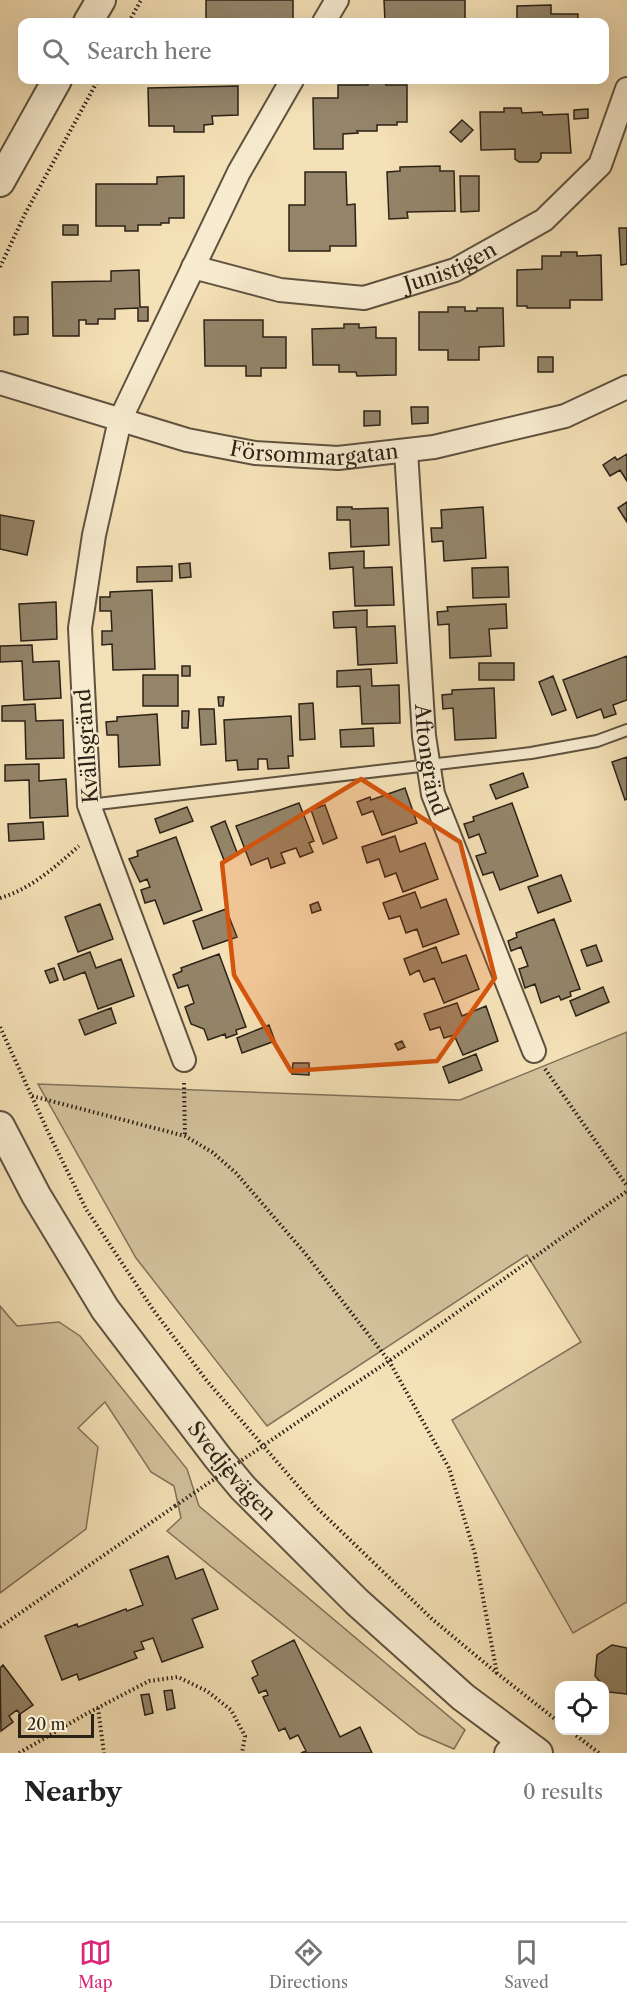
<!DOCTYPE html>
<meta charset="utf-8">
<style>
:root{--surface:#fff;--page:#f2f2f2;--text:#222;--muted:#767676;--line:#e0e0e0;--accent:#db2777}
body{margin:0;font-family:"Libre Caslon Text",serif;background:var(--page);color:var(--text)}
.controls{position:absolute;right:18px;bottom:18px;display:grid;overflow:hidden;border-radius:12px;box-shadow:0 6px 24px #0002}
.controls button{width:54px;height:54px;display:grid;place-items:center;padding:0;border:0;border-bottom:2px solid var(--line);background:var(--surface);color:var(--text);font:30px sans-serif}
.scale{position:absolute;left:18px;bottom:15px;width:76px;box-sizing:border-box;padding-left:6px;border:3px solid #2b2217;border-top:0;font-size:16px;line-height:21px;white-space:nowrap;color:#2b2217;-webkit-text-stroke:4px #f8ecd0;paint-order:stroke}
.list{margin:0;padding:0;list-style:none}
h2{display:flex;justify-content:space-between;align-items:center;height:78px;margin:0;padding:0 24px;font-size:26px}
h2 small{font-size:20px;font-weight:400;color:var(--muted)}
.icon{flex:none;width:33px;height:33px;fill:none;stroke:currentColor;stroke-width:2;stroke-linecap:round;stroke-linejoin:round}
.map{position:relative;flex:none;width:627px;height:1753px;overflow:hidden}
.search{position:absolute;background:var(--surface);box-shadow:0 6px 24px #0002;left:18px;right:18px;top:18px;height:66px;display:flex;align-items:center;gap:15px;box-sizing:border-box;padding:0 21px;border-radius:12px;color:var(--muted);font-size:22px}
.sheet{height:168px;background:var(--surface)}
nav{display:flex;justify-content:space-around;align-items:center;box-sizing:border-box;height:84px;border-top:2px solid var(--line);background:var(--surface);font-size:16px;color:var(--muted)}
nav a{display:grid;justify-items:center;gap:3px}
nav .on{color:var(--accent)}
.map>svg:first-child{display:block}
.green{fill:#d3c19c;stroke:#7f725a;stroke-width:1.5}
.building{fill:#94856a;stroke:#2b2217;stroke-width:1.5}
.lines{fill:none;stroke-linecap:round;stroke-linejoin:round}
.service-casing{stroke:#5e523f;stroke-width:14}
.minor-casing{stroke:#5e523f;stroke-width:26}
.tertiary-casing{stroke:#5e523f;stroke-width:32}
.path{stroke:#2b2217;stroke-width:4;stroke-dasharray:1.5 3;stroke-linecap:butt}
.service{stroke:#f8ecd0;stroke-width:10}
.minor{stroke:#f8ecd0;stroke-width:22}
.tertiary{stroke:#f8ecd0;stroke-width:28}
.path-bridge{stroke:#2b2217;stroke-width:4;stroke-dasharray:1.5 3;stroke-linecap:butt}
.marked{fill:#d5540d;fill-opacity:0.2;stroke:#d5540d;stroke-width:4.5;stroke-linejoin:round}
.labels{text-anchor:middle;stroke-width:4.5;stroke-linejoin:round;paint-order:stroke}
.street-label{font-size:21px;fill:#2b2217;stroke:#f8ecd0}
</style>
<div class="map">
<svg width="627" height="1753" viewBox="0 0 627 1753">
<rect width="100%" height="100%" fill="#f5e1b7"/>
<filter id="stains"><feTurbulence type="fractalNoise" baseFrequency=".00333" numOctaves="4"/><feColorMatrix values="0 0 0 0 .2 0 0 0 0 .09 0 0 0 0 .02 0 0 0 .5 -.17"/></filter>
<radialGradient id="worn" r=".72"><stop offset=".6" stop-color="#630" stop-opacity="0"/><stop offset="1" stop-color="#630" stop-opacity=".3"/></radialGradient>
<path class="green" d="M627 1032V1602L573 1633 452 1420 581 1342 527 1255 267 1426 136 1258 38 1084 460 1100Z
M0 1306 17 1326 59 1322 80 1336 187 1469 199 1506 465 1730 454 1749 419 1734 167 1531 181 1518 174 1486 151 1472 105 1402 78 1428 98 1447 86 1529 0 1593Z"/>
<path class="building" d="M206 0H293V21L206 22Z
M384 0H465V22H385Z
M551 5V14H578V20H601V22H517V6Z
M368 80H386V85H407V122H397V125H377V131H357L358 133 343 134V149H314L313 98H338V85H368Z
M238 86V115L212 116 213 124 204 125V132H174V126H149L148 88Z
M504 108H521L522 113 542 112 543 115 568 114 571 153H541V158L538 162H519L515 159V149L481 150 480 112H504Z
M588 109V118L574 119V110Z
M462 120 473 130 461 142 450 132Z
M440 166V171H454L455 211 407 212 408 218 389 219 387 172 400 171V167Z
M305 172H346L347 205 355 204 356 246H330V251H289V205H305Z
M184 176V218H169V223H161V225H138V231H125V226H96V184H157V177Z
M460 176H479V211L461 212Z
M63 225H78V235H63Z
M619 228H627V264L621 265Z
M561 252H577V256L601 255 602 300H570V308H527V306H517V270L542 269V256H561Z
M139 270 140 307H148V321H138V308L115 309V319H98V324H86V320H79V336H53L52 282 111 281V271Z
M448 307H465V311H477V308H503L504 346 479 347V360H448V350H419V312H448Z
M14 317H28V334L14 335Z
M204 320H263V337H286V368H261V376H246V366H205Z
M344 324H359V328L376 327V338H396V375L357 376 356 372H339V365H313L312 329 344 328Z
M538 357H553V372H538Z
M411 407H428V423L412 424Z
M364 411H380V425L364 426Z
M627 454V481L620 470 610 476 603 465 615 457 617 460Z
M627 502V522L618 508Z
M337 507H352V509L388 508 389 545 351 547 350 520H337Z
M483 507 486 558 444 561 443 541 432 542 431 528H442L441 510Z
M0 515 34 521 27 555 0 549Z
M364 551V568L392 567 394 605 355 606 353 567 330 569 329 553Z
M190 563 191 577 180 578 179 564Z
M172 566V581L137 582V567Z
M508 567 509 597 473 598 472 568Z
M152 590 155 669 113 670 112 644 102 645V631H112L111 611H100V597H110V592Z
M56 602 57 639 21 641 19 604Z
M506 604 507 628 489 629 491 656 450 658 449 624 438 625 437 612 448 611 447 607Z
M367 610V627L395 626 397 663 358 665 356 627 334 628 333 612Z
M32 645 33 662 59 661 61 698 24 700 22 661 0 662V646Z
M627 656V700L613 705 616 714 604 718 601 709 577 718 563 680Z
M479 663H514V680H479Z
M182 666H190V676H182Z
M371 669 372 686 399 685 400 723 362 724 360 686 337 687V671Z
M143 675H178V706H143Z
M553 676 566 710 552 715 539 682Z
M494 688 496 738 455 740 453 708 443 709 442 695 452 694V690Z
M218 697H224L223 706H219Z
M313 703 315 739 300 740 299 704Z
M35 704 36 721 63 720 64 758 26 759 25 721H2V706Z
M199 709H214L216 744 201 745Z
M182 711H189L188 728H182Z
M157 714 160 765 119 767 118 735H107L106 722 117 721V717Z
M291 716 293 756H288L289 768 268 769 267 759H258V769L238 770 237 760 226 761 224 720Z
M373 728 374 746 341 747 340 730Z
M627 757V799L625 800 612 762Z
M39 764V781L66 779 68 816 30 818 29 780 5 781V765Z
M523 773 528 787 496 799 490 785Z
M405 788 417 823 382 835 373 811 362 815 357 802 370 797 371 800Z
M299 803 314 841 309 843 313 852 300 857 296 848 281 853 285 863 271 868 268 858 251 865 236 826Z
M512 803 538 876 500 890 493 872 483 875 476 856 486 853 479 834 469 838 464 824 474 821 473 817Z
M325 805 337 838 323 844 311 810Z
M187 807 193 821 160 833 155 819Z
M225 821 238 855 224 860 211 827Z
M43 822 44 839 9 841 8 824Z
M395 836 400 852 425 843 438 879 403 892 396 873 385 877 379 859 367 863 362 847Z
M176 837 202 910 164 924 155 900 145 903 141 890 150 887 147 879 140 882 129 859 138 856 137 851Z
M561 875 571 901 538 913 528 887Z
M415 892 421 908 446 899 459 934 423 947 417 929 406 933 400 916 389 919 383 903Z
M318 902 321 910 312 913 310 905Z
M100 904 113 939 78 952 65 917Z
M226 909 237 937 203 949 193 921Z
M554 919 580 989 570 992 571 996 561 1000 559 996 541 1003 535 984 525 988 519 969 528 966 521 947 511 951 508 941 517 937 516 933Z
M596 945 602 961 587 966 581 950Z
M436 947 442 963 466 955 479 989 444 1003 434 978 424 982 419 970 410 975 404 959Z
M90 952 96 968 121 959 134 996 98 1009 85 972 64 980 58 964Z
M219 954 246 1027 236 1030 237 1034 226 1038 225 1034 208 1040 204 1029 191 1024 185 1007 194 1003 188 985 178 988 173 975 182 971 181 968Z
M54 968 58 980 50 983 45 971Z
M603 987 609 1002 576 1016 570 1001Z
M457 1003 462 1016 486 1006 498 1041 463 1055 454 1035 444 1038 440 1027 430 1030 424 1014Z
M111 1008 116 1023 85 1035 79 1020Z
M269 1025 275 1041 242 1053 237 1038Z
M402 1041 405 1047 398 1050 395 1044Z
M476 1054 482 1070 449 1083 443 1067Z
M293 1063H309V1075L292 1074Z
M168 1556 176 1579 203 1569 218 1609 192 1619 203 1647 162 1662 153 1638 141 1642 144 1649 134 1652 137 1658 79 1680 77 1674 62 1680 45 1636 77 1624 78 1627 126 1609 127 1611 143 1605 130 1570Z
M294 1640 340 1737 360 1727 372 1753H301L306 1751 298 1735 290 1739 285 1728 279 1731 263 1697 268 1695 266 1690 259 1693 252 1678 258 1675 252 1661Z
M612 1645 627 1648V1694L609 1692 595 1676 597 1655Z
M3 1665 33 1705 20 1714 17 1710 9 1716 13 1722 1 1731 0 1668Z
M172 1690 175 1708 167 1710 164 1691Z
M149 1694 153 1713 145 1715 141 1695Z"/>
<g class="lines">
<defs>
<path id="service" d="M89 805 531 753 597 741 627 730"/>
<g id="minor">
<path d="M324 22 337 0"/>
<path id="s1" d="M193 267 280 290 364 298 455 270 544 220 600 165 627 89"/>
<path id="s2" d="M0 383 187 440 255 453 338 458 434 447 565 416 627 387"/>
<path id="s3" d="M406 451 424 736 433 794 534 1051"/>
<path d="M184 1060 89 805 80 628 94 535 120 420 239 172 292 80"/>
<path d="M506 1753 519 1738"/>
</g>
<g id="tertiary">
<path d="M88 22 101 0"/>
<path d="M0 182 57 80"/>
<path id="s4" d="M0 1126 36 1195 105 1309 218 1458 243 1488 357 1602 463 1697 538 1753"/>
</g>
</defs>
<use href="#service" class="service-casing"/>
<use href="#minor" class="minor-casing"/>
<use href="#tertiary" class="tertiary-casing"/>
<path class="path" d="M129 22 141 0
M0 267 25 214 98 80
M0 898C31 889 55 867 79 846
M0 1027 49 1134 86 1209 154 1311 207 1381 317 1508 432 1619 498 1674 560 1723
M545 1069 627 1186
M184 1083 185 1136
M32 1096 185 1136 212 1152 236 1173 304 1252 389 1361 449 1468 475 1554 497 1674
M308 1415 389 1361 627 1191
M0 1627 175 1506
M98 1708 104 1753
M569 1730 599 1753
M19 1753 86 1714 149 1681 178 1677 207 1691 231 1710 245 1736 242 1753"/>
<use href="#service" class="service"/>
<use href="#minor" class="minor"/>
<use href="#tertiary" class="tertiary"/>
<path class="path-bridge" d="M175 1506 308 1415"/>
</g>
<path class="marked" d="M361 779 460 842 495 978 437 1061 291 1071 234 975 222 863Z"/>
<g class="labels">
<g class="street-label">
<text dy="7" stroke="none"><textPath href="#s1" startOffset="266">Junistigen</textPath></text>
<text dy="7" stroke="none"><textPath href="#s2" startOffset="324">Försommargatan</textPath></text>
<text transform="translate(87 746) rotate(-94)" y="7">Kvällsgränd</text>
<text dy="7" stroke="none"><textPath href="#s3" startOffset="310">Aftongränd</textPath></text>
<text dy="7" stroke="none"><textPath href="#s4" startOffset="417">Svedjevägen</textPath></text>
</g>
</g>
<rect width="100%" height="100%" filter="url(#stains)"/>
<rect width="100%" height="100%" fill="url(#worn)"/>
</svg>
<div class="controls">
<button><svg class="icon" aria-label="locate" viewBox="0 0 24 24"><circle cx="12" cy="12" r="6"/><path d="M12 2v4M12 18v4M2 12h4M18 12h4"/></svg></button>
</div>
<div class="scale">20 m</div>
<div class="search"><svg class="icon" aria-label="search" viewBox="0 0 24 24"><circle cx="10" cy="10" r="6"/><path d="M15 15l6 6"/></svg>Search here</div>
</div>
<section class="sheet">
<h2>Nearby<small>0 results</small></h2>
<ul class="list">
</ul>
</section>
<nav>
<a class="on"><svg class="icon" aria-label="map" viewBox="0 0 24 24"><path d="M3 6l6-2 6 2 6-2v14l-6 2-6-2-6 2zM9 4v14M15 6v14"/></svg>Map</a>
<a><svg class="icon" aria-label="directions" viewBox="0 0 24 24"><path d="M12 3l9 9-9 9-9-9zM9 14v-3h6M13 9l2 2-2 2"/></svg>Directions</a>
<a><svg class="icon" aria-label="saved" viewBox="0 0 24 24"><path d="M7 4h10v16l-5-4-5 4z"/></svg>Saved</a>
</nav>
